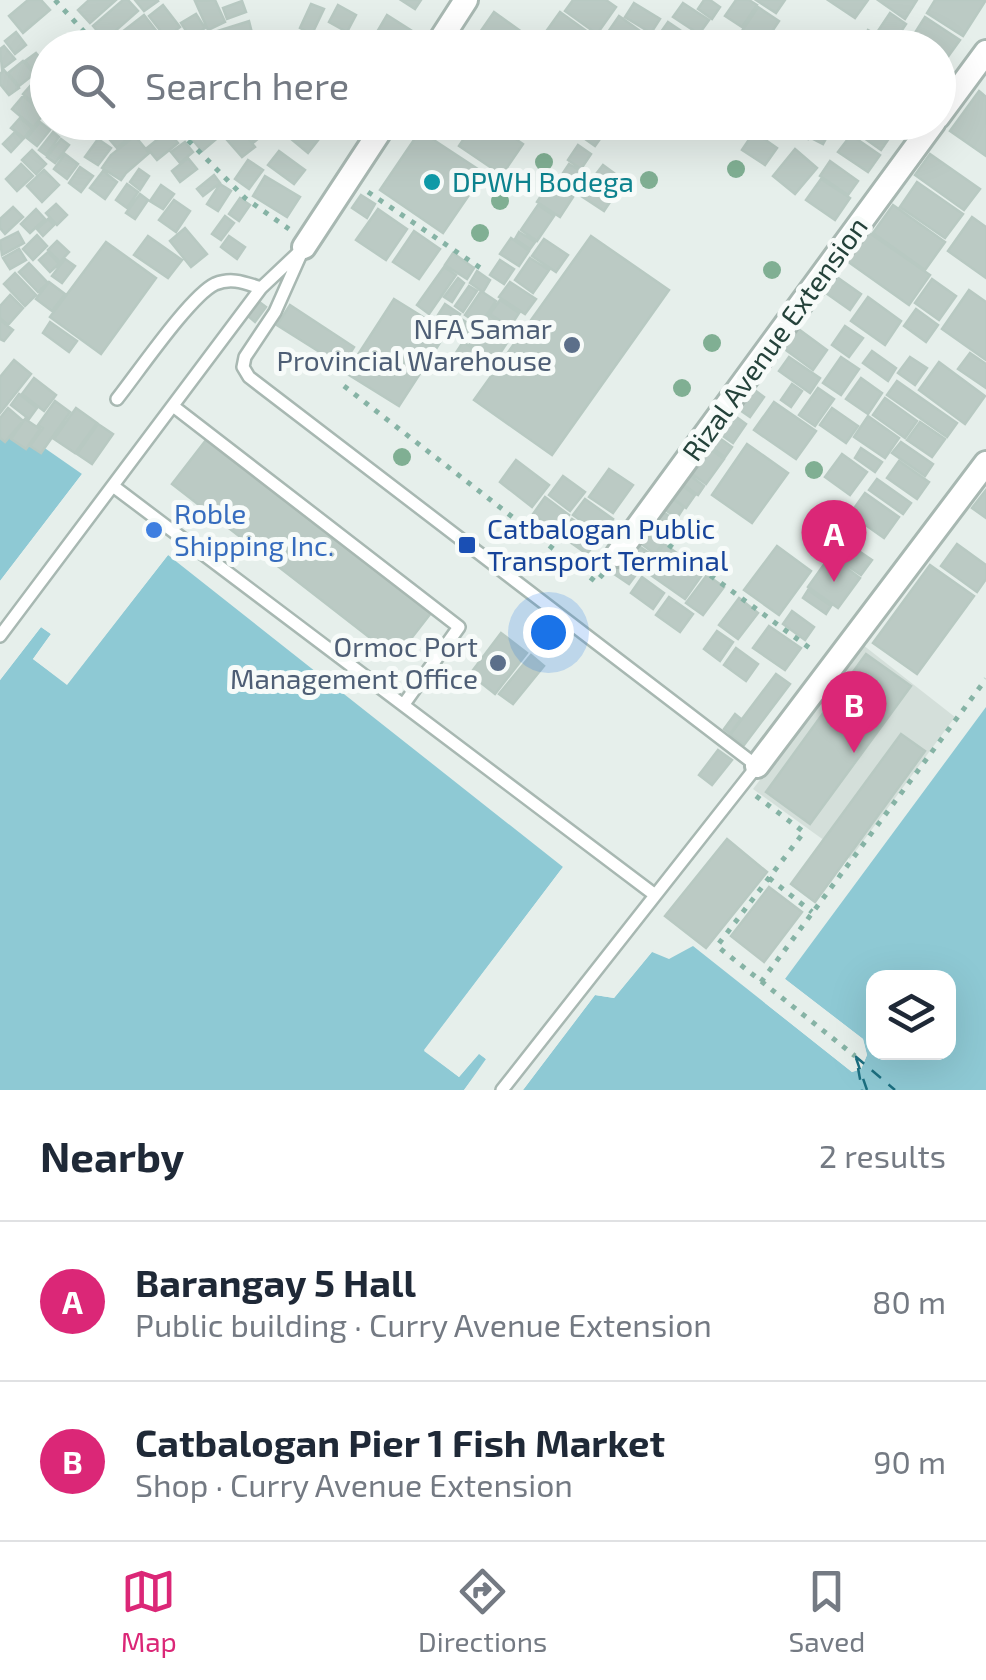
<!DOCTYPE html>
<meta charset="utf-8">
<style>
:root{--surface:#fff;--page:#f2f2f3;--text:#1f2937;--muted:#747a83;--line:#e0e1e3;--accent:#db2777}
body{margin:0;font-family:"Exo 2",sans-serif;background:var(--page);color:var(--text)}
.controls{position:absolute;right:30px;bottom:30px;display:grid;overflow:hidden;border-radius:20px;box-shadow:0 10px 40px #0002}
.controls button{width:90px;height:90px;display:grid;place-items:center;padding:0;border:0;border-bottom:2px solid var(--line);background:var(--surface);color:var(--text);font:50px sans-serif}
.you{position:absolute;left:548px;top:632px;width:35px;height:35px;margin:-25px;border:8px solid #fff;border-radius:50%;background:#1a73e8;box-shadow:0 0 0 15px #1a73e833}
.badge{display:grid;place-items:center;width:65px;height:65px;border-radius:50%;background:var(--accent);color:#fff;font-size:32px;font-weight:700}
.pin{position:absolute;translate:-50% -82px;filter:drop-shadow(0 2px 5px #0008)}
.pin::after{content:'';position:absolute;top:52px;width:35px;height:30px;background:inherit;clip-path:polygon(0 0,100% 0,50% 100%)}
.list{margin:0;padding:0;list-style:none}
h2{display:flex;justify-content:space-between;align-items:center;height:130px;margin:0;padding:0 40px;font-size:42px}
h2 small{font-size:32px;font-weight:400;color:var(--muted)}
.list li{display:grid;grid-template-columns:65px 1fr auto;gap:30px;align-items:center;box-sizing:border-box;height:160px;padding:0 40px;border-top:2px solid var(--line)}
.list b{display:block;font-size:38px;white-space:nowrap}
.list p{margin:0;font-size:32px;white-space:nowrap;color:var(--muted)}
.list em{font-size:32px;font-style:normal;color:var(--muted)}
.icon{flex:none;width:55px;height:55px;fill:none;stroke:currentColor;stroke-width:2;stroke-linecap:round;stroke-linejoin:round}
.map{position:relative;flex:none;width:986px;height:1090px;overflow:hidden}
.search{position:absolute;background:var(--surface);box-shadow:0 10px 40px #0002;left:30px;right:30px;top:30px;height:110px;display:flex;align-items:center;gap:25px;box-sizing:border-box;padding:0 35px;border-radius:55px;color:var(--muted);font-size:38px}
.sheet{height:450px;background:var(--surface)}
nav{display:flex;justify-content:space-around;align-items:center;box-sizing:border-box;height:140px;border-top:2px solid var(--line);background:var(--surface);font-size:28px;color:var(--muted)}
nav a{display:grid;justify-items:center;gap:5px}
nav .on{color:var(--accent)}
.map>svg:first-child{display:block}
.built{fill:#d4dfda}
.water{fill:#8ec9d4;fill-rule:evenodd}
.pier{fill:#e6efeb}
.lines{fill:none;stroke-linecap:round;stroke-linejoin:round}
.ferry{stroke:#1c6f80;stroke-width:2.5;stroke-dasharray:12 10;stroke-linecap:butt}
.building{fill:#bbcac4;stroke:#b8c9c2;stroke-width:2.5}
.lane-casing{stroke:#a8b8b2;stroke-width:16}
.street-casing{stroke:#a8b8b2;stroke-width:28}
.path{stroke:#86b3a5;stroke-width:5;stroke-dasharray:5 8;stroke-linecap:butt}
.lane{stroke:#fff;stroke-width:11}
.street{stroke:#fff;stroke-width:22}
.tree{fill:#80af93}
.culture-dot{fill:#0f9aa8;stroke:#f7fbf9;stroke-width:4}
.service-dot{fill:#5c6f8a;stroke:#f7fbf9;stroke-width:4}
.shop-dot{fill:#3f7fe0;stroke:#f7fbf9;stroke-width:4}
.transit-dot{fill:#1a4fb4;stroke:#f7fbf9;stroke-width:4}
.labels{text-anchor:middle;stroke-width:10;stroke-linejoin:round;paint-order:stroke}
.culture-label{font-size:28px;fill:#0d838f;stroke:#f7fbf9;text-anchor:start}
.service-label{font-size:28px;fill:#4e5e75;stroke:#f7fbf9;text-anchor:end}
.street-label{font-size:28px;fill:#24423a;stroke:#f7fbf9}
.shop-label{font-size:28px;fill:#366cbe;stroke:#f7fbf9;text-anchor:start}
.transit-label{font-size:28px;fill:#164399;stroke:#f7fbf9;text-anchor:start}
</style>
<div class="map">
<svg width="986" height="1090" viewBox="0 0 986 1090">
<rect width="100%" height="100%" fill="#e6efeb"/>
<path class="built" d="M863 645 955 717 850 859 753 789Z"/>
<path class="water" d="M0 417 82 474 0 581Z
M168 555 563 867 424 1050 459 1077 479 1053 487 1060 464 1090H0V680L41 627 51 634 33 659 67 684Z
M986 707V1090H523L595 995 614 998 652 952 669 959 693 946 852 1072 861 1069 867 1055 863 1039 785 979ZM874 978H948V1052H874Z"/>
<path class="pier" d="M82 474 85 478 4 584 0 586V581Z
M164 552 168 555 67 685 33 659 51 634 41 627 0 680V672L41 622 54 630 56 634 40 658 66 678Z
M563 867 567 870 431 1050 458 1070 477 1048 481 1049 491 1056V1062L470 1090H464L486 1059 479 1054 459 1077 424 1051Z
M651 947 655 948 614 998 595 995 523 1090H518L591 991 595 990 612 993Z
M785 979 863 1039 867 1055 861 1069 852 1072 765 1003 768 999 853 1066 857 1065 862 1055 858 1042 781 983Z"/>
<g class="lines">
<path class="ferry" d="M855 1056 895 1090
M856 1058 867 1090
M858 1068 862 1090"/>
</g>
<path class="building" d="M28 0H41L50 10 23 33 9 16Z
M89 0H116L90 23 78 10Z
M123 0H128L138 11 105 40 93 26Z
M135 0H157L158 1 144 11Z
M215 0 225 22 208 30 195 1Z
M401 0H421L415 9Z
M573 0H606L616 7 597 34 565 11Z
M704 0H710L720 7 712 19 698 9Z
M736 0H749L757 5 742 27 725 16Z
M756 0H785L776 13Z
M828 0H868L855 18Z
M878 0H917L905 19Z
M935 0H986L963 36 927 13Z
M242 1 246 12 227 19 223 8Z
M634 3 660 19 651 33 625 17Z
M683 3 709 20 699 34 673 17Z
M311 4 324 9 312 34 300 28Z
M163 5 180 27 166 38 149 16Z
M338 5 356 15 347 32 329 22Z
M758 7 779 21 761 48 740 34Z
M494 12 544 48H469Z
M560 12 592 35 584 48H565L545 33Z
M890 13 906 24 894 42 878 31Z
M196 14 205 28 190 37 181 23Z
M144 15 158 33 140 48H120L113 39Z
M387 15 412 31 402 48H391L374 37Z
M619 16 643 33 633 48H625L606 35Z
M925 17 960 40 947 58 938 53V48H931L913 36Z
M249 21 252 33 206 48H198L195 38Z
M668 22 680 30 669 48H662L654 42Z
M868 30 890 42 887 48H866L860 45Z
M16 32 26 45 15 54 5 41Z
M70 34 81 47 52 48Z
M364 34 381 48 354 47Z
M4 46 15 59 2 69 0 49Z
M36 53 48 67V73L40 79 25 61Z
M23 61 34 74 19 86 8 73Z
M4 70 19 88 9 95 0 84V74Z
M31 85 48 99V109L45 112 23 94Z
M979 91 986 97V156L950 131Z
M23 96 44 114 33 127 12 109Z
M20 118 32 128 24 138 11 128Z
M40 122 50 130 37 146 27 138Z
M80 122H101L88 136 77 125Z
M116 122H147L117 148 104 133Z
M180 122H203L190 134Z
M210 122H221L227 130 202 151 191 138Z
M238 122H258L266 132 254 142Z
M293 122H299L319 139 308 153 284 133Z
M475 122H491L523 144 502 175 459 146Z
M495 122H516L509 132Z
M561 122H612L595 146Z
M764 122H782L778 132 763 124Z
M803 122 815 128 808 139 797 131Z
M822 122H835L823 144 813 139Z
M841 122H873L863 137Z
M875 122H881L894 131 881 150 864 138Z
M886 122H908L900 133Z
M240 129 255 147 242 157 227 140Z
M168 131 178 143 157 160 147 148Z
M420 131 484 173 443 233 380 190Z
M15 132 23 139 11 152 3 144Z
M53 132 59 137 46 155 39 150Z
M754 132 777 148 765 165 742 150Z
M851 135 880 155 868 172 838 152Z
M135 136 149 153 126 173 121 180 102 168 111 155Z
M61 139 69 145 55 163 47 157Z
M98 139 111 148 98 165 85 157Z
M185 142 193 152 180 163 171 152Z
M578 145 591 154 581 169 568 160Z
M795 149 817 168 795 194 773 176Z
M32 150 46 164 36 174 22 160Z
M279 151 305 170 294 184 268 165Z
M65 154 78 164 67 179 54 169Z
M930 154 980 189 964 210 915 175Z
M188 158 197 169 180 182 172 171Z
M248 160 263 170 249 189 235 179Z
M830 161 858 181 848 195 820 176Z
M21 164 33 176 17 191 6 179Z
M569 164 590 177 580 192 559 179Z
M603 165 618 176 609 189 593 178Z
M80 167 93 176 81 192 69 183Z
M139 169 149 176 140 190 130 182Z
M44 170 59 185 42 202 27 186Z
M103 171 117 182 105 199 90 188Z
M214 175 220 183 203 196 197 189Z
M265 176 300 197 287 217 253 196Z
M821 179 850 198 835 220 806 200Z
M591 181 614 196 604 211 581 196Z
M550 182 573 197 560 217 537 202Z
M917 182 963 214 945 238 900 207Z
M127 184 138 192 127 208 116 200Z
M220 184 231 191 218 211 207 204Z
M161 185 174 194 163 209 150 201Z
M140 194 148 200 135 219 126 213Z
M361 195 375 204 367 218 352 208Z
M240 198 250 205 239 221 229 214Z
M174 200 190 211 176 232 159 220Z
M56 204 67 215 57 225 46 213Z
M538 205 554 216 537 241 521 230Z
M893 205 945 242 925 270 873 233Z
M13 207 23 217 5 234 0 228V219Z
M36 209 45 219 30 233 21 224Z
M378 209 407 229 386 260 356 240Z
M225 216 234 223 221 240 212 234Z
M972 217 986 227V278L948 251Z
M48 219 54 225 43 236 37 229Z
M185 228 207 254 191 267 170 241Z
M414 231 440 249 419 279 393 262Z
M18 232 24 243 2 255 0 241Z
M519 232 535 242 530 249 515 239Z
M868 232 930 275 909 305 847 261Z
M37 235 47 246 33 260 23 249Z
M148 236 182 260 168 278 134 255Z
M229 236 245 247 237 259 221 247Z
M591 236 669 290 552 455 474 400Z
M511 238 529 251 519 266 500 254Z
M544 239 568 255 556 272 532 256Z
M57 241 69 252 60 262 48 250Z
M106 242 156 278 101 354 50 317Z
M19 249 26 260 10 269 3 258Z
M48 252 59 264 50 272 39 260Z
M453 253 474 268 467 279 445 265Z
M530 258 549 270 533 293 515 280Z
M65 259 75 266 62 283 52 276Z
M500 260 514 269 504 284 490 275Z
M29 263 48 283 38 292 19 272Z
M444 267 456 275 429 314 417 305Z
M477 271 490 280 483 292 470 283Z
M15 273 36 295 25 306 4 284Z
M834 275 861 294 850 310 823 291Z
M458 278 464 283 452 302 444 297Z
M932 279 956 296 939 320 915 303Z
M49 282 65 294 52 311 36 299Z
M510 282 536 299 525 314 499 297Z
M469 286 477 291 463 312 455 306Z
M969 290 986 302V360L942 329Z
M481 291 496 301 480 325 465 315Z
M10 295 23 308 8 325 0 318V306Z
M868 297 901 321 885 345 851 321Z
M394 299 447 332 399 406 346 373Z
M500 300 519 313 510 327 490 314Z
M258 301 266 307 255 322 247 315Z
M445 304 460 314 450 327 436 318Z
M290 305 354 347 342 366 277 325Z
M916 309 938 325 926 342 904 326Z
M489 315 514 332 495 361 470 344Z
M0 320 13 330 4 341 0 339Z
M463 320 473 327 465 338 455 331Z
M50 322 77 341 69 352 43 333Z
M793 325 827 350 813 370 779 345Z
M845 326 863 338 849 357 832 345Z
M463 342 475 350 461 370 450 362Z
M872 351 896 368 888 381 863 363Z
M970 353 986 364V388L958 369Z
M789 357 820 378 810 393 779 371Z
M841 357 859 369 841 395 823 383Z
M910 357 927 368 915 385 898 373Z
M14 360 31 374 0 413V377Z
M939 362 985 396 965 424 919 390Z
M34 378 56 395 44 411 22 394Z
M861 378 882 393 868 414 846 399Z
M897 381 957 423 947 437 887 395Z
M792 384 802 391 791 407 781 400Z
M748 385 764 397 750 417 734 406Z
M818 388 834 399 815 426 799 415Z
M19 394 37 408 29 419 11 405Z
M885 398 917 421 905 438 873 415Z
M55 401 70 412 41 453 30 446 43 428 38 425Z
M774 402 816 431 796 459 754 430Z
M8 408 23 421 5 442 0 438V418Z
M76 408 97 423 75 453 54 439Z
M832 408 858 426 846 443 820 425Z
M731 413 746 424 733 443 717 432Z
M868 416 899 438 885 458 854 437Z
M25 419 40 429 26 449 11 439Z
M920 422 945 439 932 457 907 440Z
M98 424 113 434 92 464 77 454Z
M711 432 732 447 725 457 704 442Z
M206 440 431 613 396 658 172 484Z
M901 442 933 464 925 476 892 453Z
M703 444 724 459 706 484 685 469Z
M747 444 788 473 752 523 712 495Z
M861 448 882 462 875 472 855 458Z
M842 454 867 472 850 495 825 477Z
M516 460 549 485 532 507 500 482Z
M899 461 929 482 917 499 887 478Z
M609 469 633 485 613 513 589 497Z
M684 471 704 486 698 495 677 480Z
M563 476 585 492 570 511 549 495Z
M877 479 911 503 903 514 869 490Z
M676 481 695 495 686 508 667 494Z
M986 490V518L972 508Z
M865 493 899 517 884 538 850 514Z
M669 496 684 507 677 518 661 507Z
M545 497 569 515 556 531 533 514Z
M585 499 613 519 601 535 573 515Z
M657 508 675 520 665 535 647 522Z
M572 519 599 538 587 554 560 535Z
M643 529 663 543 655 554 636 540Z
M633 542 652 555 644 567 625 554Z
M664 544 704 572 685 599 645 571Z
M957 544 986 565V579L977 592 941 566Z
M850 545 872 560 861 575 839 560Z
M777 546 811 571 779 615 744 590Z
M830 556 860 578 838 608 808 587Z
M623 561 638 572 629 584 614 574Z
M930 565 974 596 917 674 873 643Z
M707 575 724 587 703 615 686 603Z
M642 577 664 593 653 609 631 593Z
M808 590 831 606 826 614 803 598Z
M669 597 693 614 680 632 656 615Z
M739 598 758 613 738 639 719 625Z
M792 611 814 627 805 640 783 624Z
M769 626 801 648 785 670 753 648Z
M717 631 733 642 720 661 704 649Z
M501 633 527 653 495 694 470 674Z
M736 648 758 664 746 681 724 665Z
M866 654 911 686 810 824 766 792Z
M531 655 544 666 513 704 499 694Z
M776 674 790 684 744 745 730 735Z
M735 714 741 719 730 734 724 729Z
M901 734 925 751 815 902 791 884Z
M718 750 732 760 712 785 699 775Z
M727 839 767 872 706 948 665 916Z
M769 887 802 912 764 962 731 936Z"/>
<g class="lines">
<defs>
<path id="lane" d="M304 247 275 312 245 357 243 367 249 377 757 766 502 1090
M117 399C137 374 190 296 215 284 232 277 245 283 261 288
M173 406 459 627 404 704
M113 486 655 895
M0 636 261 288 297 254"/>
<path id="street" d="M435 48 466 0
M938 117 986 52
M304 247 386 122
M617 555 934 122
M757 766 986 463"/>
</defs>
<use href="#lane" class="lane-casing"/>
<use href="#street" class="street-casing"/>
<path class="path" d="M55 0 99 48
M170 122 245 198 289 229
M368 192 482 269
M344 386 596 582 603 574
M658 537 815 652
M756 796 804 832 717 946 855 1056
M769 878 812 912
M761 982 986 679"/>
<use href="#lane" class="lane"/>
<use href="#street" class="street"/>
</g>
<g class="tree">
<circle cx="544" cy="162" r="9"/>
<circle cx="736" cy="169" r="9"/>
<circle cx="649" cy="180" r="9"/>
<circle cx="500" cy="201" r="9"/>
<circle cx="480" cy="233" r="9"/>
<circle cx="772" cy="270" r="9"/>
<circle cx="712" cy="343" r="9"/>
<circle cx="682" cy="388" r="9"/>
<circle cx="402" cy="457" r="9"/>
<circle cx="814" cy="470" r="9"/>
</g>
<circle class="culture-dot" cx="432" cy="182" r="10"/>
<g class="service-dot">
<circle cx="572" cy="345" r="10"/>
<circle cx="498" cy="663" r="10"/>
</g>
<circle class="shop-dot" cx="154" cy="530" r="10"/>
<rect class="transit-dot" x="457" y="535" width="20" height="20" rx="5"/>
<g class="labels">
<g class="culture-label">
<text x="452" y="192">DPWH Bodega</text>
</g>
<g class="service-label">
<text x="552" y="339">NFA Samar<tspan x="552" dy="32">Provincial Warehouse</tspan></text>
<text x="478" y="657">Ormoc Port<tspan x="478" dy="32">Management Office</tspan></text>
</g>
<g class="street-label">
<text transform="translate(775 339) rotate(-54)" y="10">Rizal Avenue Extension</text>
</g>
<g class="shop-label">
<text x="174" y="524">Roble<tspan x="174" dy="32">Shipping Inc.</tspan></text>
</g>
<g class="transit-label">
<text x="487" y="539">Catbalogan Public<tspan x="487" dy="32">Transport Terminal</tspan></text>
</g>
</g>
</svg>
<div class="controls">
<button><svg class="icon" aria-label="layers" viewBox="0 0 24 24"><path d="M12 4l9 5-9 5-9-5zM3 14l9 5 9-5"/></svg></button>
</div>
<div class="you"></div>
<div class="pin badge" style="left:834px;top:582px">A</div>
<div class="pin badge" style="left:854px;top:753px">B</div>
<div class="search"><svg class="icon" aria-label="search" viewBox="0 0 24 24"><circle cx="10" cy="10" r="6"/><path d="M15 15l6 6"/></svg>Search here</div>
</div>
<section class="sheet">
<h2>Nearby<small>2 results</small></h2>
<ul class="list">
<li><span class="badge">A</span><div><b>Barangay 5 Hall</b><p>Public building · Curry Avenue Extension</p></div><em>80 m</em></li>
<li><span class="badge">B</span><div><b>Catbalogan Pier 1 Fish Market</b><p>Shop · Curry Avenue Extension</p></div><em>90 m</em></li>
</ul>
</section>
<nav>
<a class="on"><svg class="icon" aria-label="map" viewBox="0 0 24 24"><path d="M3 6l6-2 6 2 6-2v14l-6 2-6-2-6 2zM9 4v14M15 6v14"/></svg>Map</a>
<a><svg class="icon" aria-label="directions" viewBox="0 0 24 24"><path d="M12 3l9 9-9 9-9-9zM9 14v-3h6M13 9l2 2-2 2"/></svg>Directions</a>
<a><svg class="icon" aria-label="saved" viewBox="0 0 24 24"><path d="M7 4h10v16l-5-4-5 4z"/></svg>Saved</a>
</nav>
